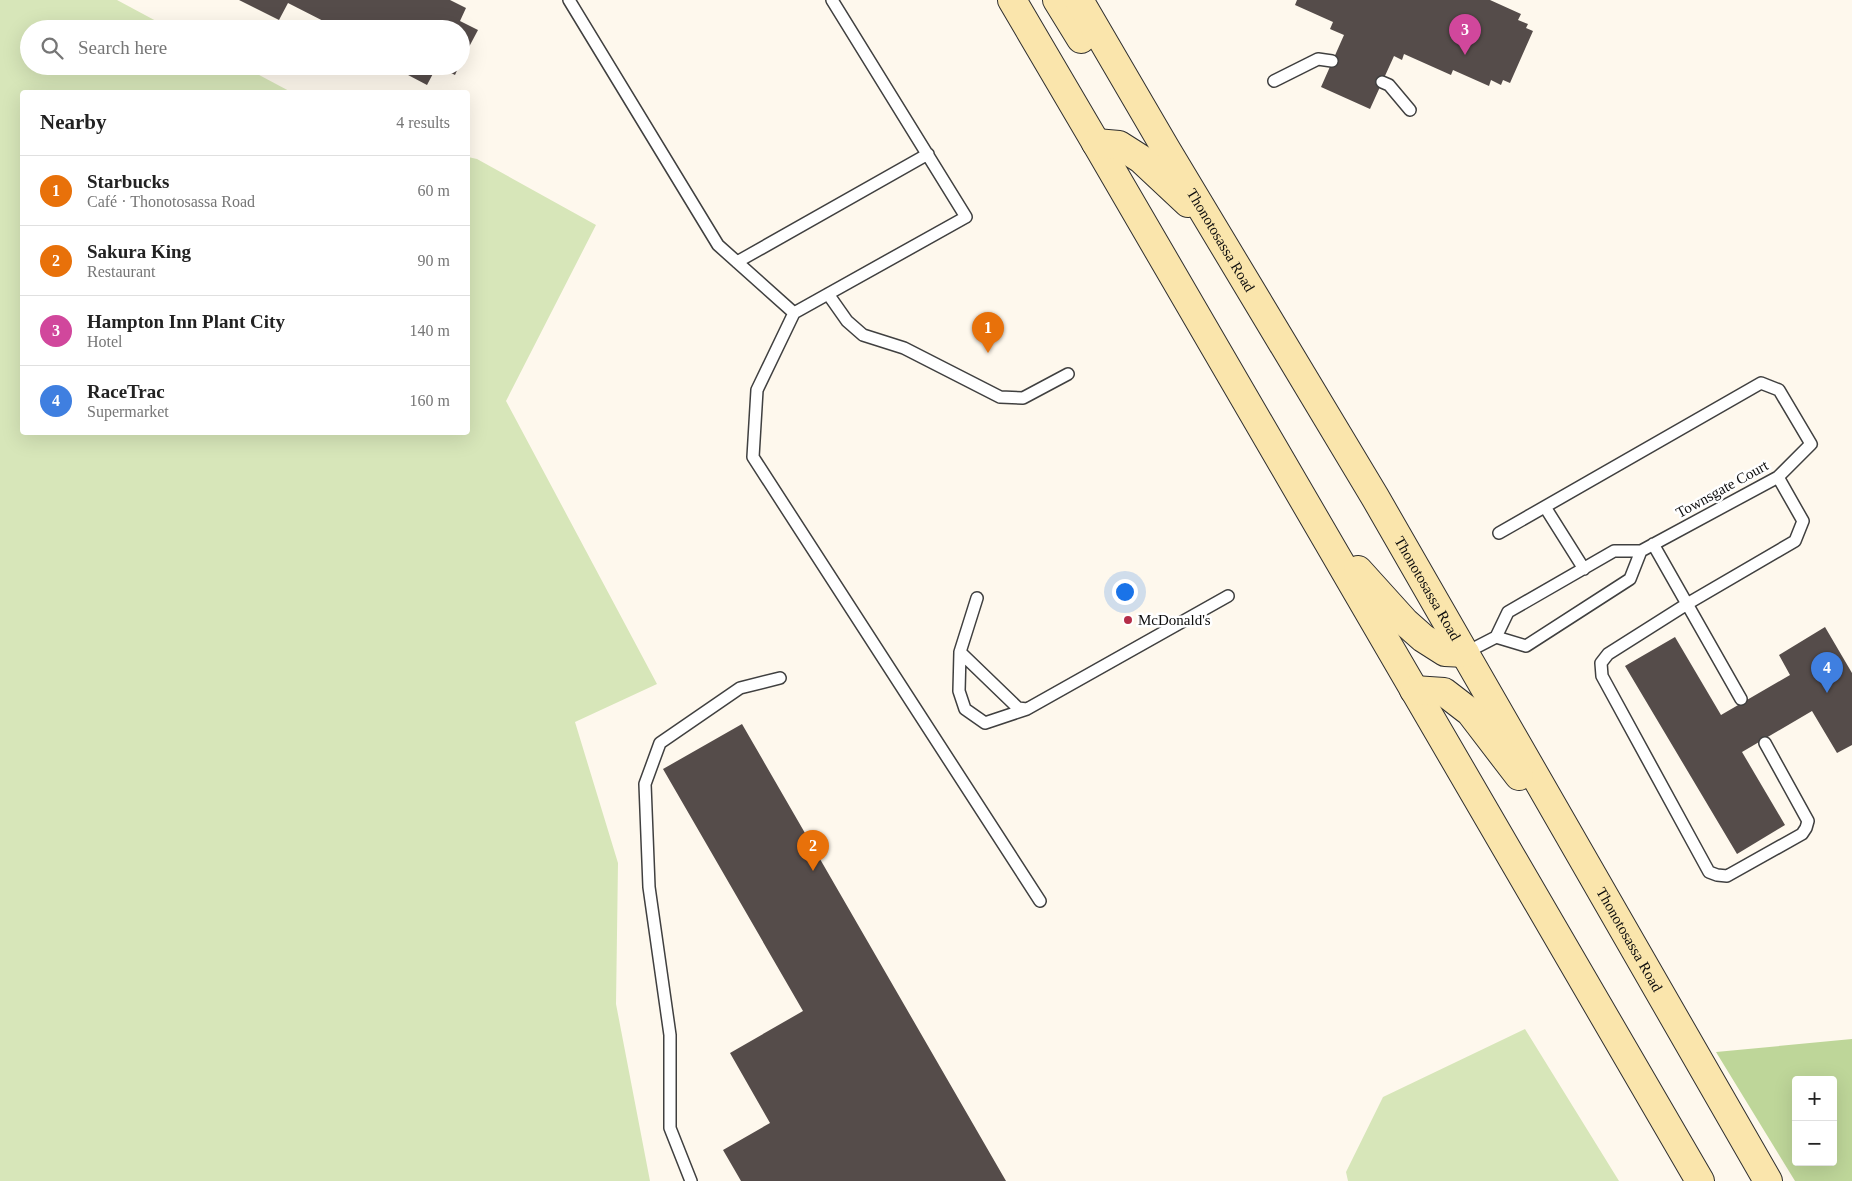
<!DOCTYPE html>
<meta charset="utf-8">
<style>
:root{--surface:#fff;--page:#f2f2f2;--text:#222;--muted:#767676;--line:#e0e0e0;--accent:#b42d48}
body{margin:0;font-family:"Times New Roman",serif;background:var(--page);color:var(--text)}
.controls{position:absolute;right:15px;bottom:15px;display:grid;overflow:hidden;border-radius:5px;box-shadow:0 5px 20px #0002}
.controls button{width:45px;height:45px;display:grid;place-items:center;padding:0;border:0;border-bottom:1px solid var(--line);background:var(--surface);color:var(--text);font:25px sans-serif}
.you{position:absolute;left:1124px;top:591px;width:18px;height:18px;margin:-12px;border:4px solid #fff;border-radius:50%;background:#1a73e8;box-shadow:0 0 0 8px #1a73e833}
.badge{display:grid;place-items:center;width:32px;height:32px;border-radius:50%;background:var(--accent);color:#fff;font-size:16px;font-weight:700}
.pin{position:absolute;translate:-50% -41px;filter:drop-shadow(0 1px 2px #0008)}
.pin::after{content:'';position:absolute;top:26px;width:18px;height:15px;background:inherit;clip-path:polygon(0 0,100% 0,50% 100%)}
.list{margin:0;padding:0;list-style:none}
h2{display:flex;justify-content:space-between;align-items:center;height:65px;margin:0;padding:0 20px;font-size:21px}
h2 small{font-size:16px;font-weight:400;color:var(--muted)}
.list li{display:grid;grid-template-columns:32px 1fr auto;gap:15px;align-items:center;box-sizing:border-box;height:70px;padding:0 20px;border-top:1px solid var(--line)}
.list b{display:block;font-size:19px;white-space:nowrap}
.list p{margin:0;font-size:16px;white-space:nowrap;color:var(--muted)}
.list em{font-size:16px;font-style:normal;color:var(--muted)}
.icon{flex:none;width:28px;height:28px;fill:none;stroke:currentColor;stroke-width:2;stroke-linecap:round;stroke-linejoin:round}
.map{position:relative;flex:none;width:1852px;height:1181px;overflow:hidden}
.search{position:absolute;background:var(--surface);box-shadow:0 5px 20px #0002;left:20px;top:20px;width:450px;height:55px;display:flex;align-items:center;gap:12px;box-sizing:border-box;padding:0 18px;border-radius:28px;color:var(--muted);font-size:19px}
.panel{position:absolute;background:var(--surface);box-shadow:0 5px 20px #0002;left:20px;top:90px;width:450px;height:345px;border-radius:5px}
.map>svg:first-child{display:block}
.green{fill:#d7e6b9}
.forest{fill:#bed699;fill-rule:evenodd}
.building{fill:#554c4a}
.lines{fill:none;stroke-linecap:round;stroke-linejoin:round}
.service-casing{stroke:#404040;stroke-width:14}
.secondary-casing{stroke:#2f2f2f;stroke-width:30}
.service{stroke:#fff;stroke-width:11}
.secondary{stroke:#fae5ac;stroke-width:28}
.poi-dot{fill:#b42d48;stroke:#fff;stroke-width:2}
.labels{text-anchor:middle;stroke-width:5;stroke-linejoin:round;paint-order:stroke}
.street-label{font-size:15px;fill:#0d0d0d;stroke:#fff}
.poi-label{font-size:15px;fill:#0d0d0d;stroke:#fff;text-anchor:start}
</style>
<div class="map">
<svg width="1852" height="1181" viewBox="0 0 1852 1181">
<rect width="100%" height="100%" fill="#fef8ed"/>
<path class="green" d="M0 0H117L171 29H29V66H242L291 92H22V432H468V157L477 159 596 225 506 401 657 684 575 722 618 863 616 1004 650 1181H0Z
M1525 1029 1619 1181H1348L1346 1172 1383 1097Z"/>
<path class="forest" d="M1852 1039V1181H1795L1716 1052ZM1796 1080H1833V1162H1796Z"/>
<path class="building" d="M239 0H450L466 8 460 21 478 30 461 62V29H339L288 3 279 20Z
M1297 0H1490L1521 14 1518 20 1528 24 1526 28 1533 31 1510 83 1503 80 1501 85 1491 80 1489 86 1453 70 1451 75 1404 54 1402 60 1394 56 1370 109 1321 87 1344 35 1330 29 1333 22 1295 5Z
M391 66H437L427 85Z
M437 66H459L455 75Z
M1825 627 1852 673V745L1837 753 1812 711 1742 752 1785 825 1737 854 1625 666 1675 637 1721 715 1790 675 1779 655Z
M742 724 1006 1181H741L723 1150 770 1123 730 1053 803 1011 663 769Z"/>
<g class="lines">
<defs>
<path id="service" d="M569 0 718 245 794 313
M832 0 966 217 794 313 757 390 753 457 1040 901
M1274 81 1318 59 1332 61
M1382 82 1389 85 1410 110
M737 262 928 154
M828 294 847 321 863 335 904 348 1000 397 1023 398 1068 374
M1545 507 1584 569
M1653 544 1741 699
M977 598 960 652 1018 708 1027 709 1228 596
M1496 637 1526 646 1630 579 1641 551
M960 652 959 691 965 709 985 723 1027 709
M1465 653 1496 637 1508 612 1614 551H1641L1778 477 1811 444 1779 390 1761 383 1499 533
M1765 743 1808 821 1806 828 1802 834 1727 876 1717 875 1709 872 1602 676 1601 663 1608 654 1687 604 1795 541 1803 521 1778 477
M691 1181 670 1128V1035L649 887 645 784 660 743 740 688 780 678"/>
<g id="secondary">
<path d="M1012 0 1096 143 1700 1181"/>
<path d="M1057 0 1081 39"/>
<path id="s1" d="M1079 0 1166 149 1375 497 1768 1181"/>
<path d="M1096 143 1119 145 1141 159 1188 203"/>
<path d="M1358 570 1405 622 1423 638 1445 652 1465 653"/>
<path d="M1414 690 1444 692 1470 712 1519 776"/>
</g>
</defs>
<use href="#service" class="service-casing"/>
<use href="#secondary" class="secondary-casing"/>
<use href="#service" class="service"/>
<use href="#secondary" class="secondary"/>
</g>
<circle class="poi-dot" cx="1128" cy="620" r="5"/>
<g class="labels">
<g class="street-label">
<text dy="5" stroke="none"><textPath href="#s1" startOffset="279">Thonotosassa Road</textPath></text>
<text transform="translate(1722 489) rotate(-29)" y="5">Townsgate Court</text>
<text dy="5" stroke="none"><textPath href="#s1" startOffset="684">Thonotosassa Road</textPath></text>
<text dy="5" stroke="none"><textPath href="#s1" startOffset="1089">Thonotosassa Road</textPath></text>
</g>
<g class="poi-label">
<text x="1138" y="625">McDonald's</text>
</g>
</g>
</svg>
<div class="controls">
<button>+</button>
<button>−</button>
</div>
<div class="you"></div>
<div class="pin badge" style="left:988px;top:353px;background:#e8710a">1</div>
<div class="pin badge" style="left:813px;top:871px;background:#e8710a">2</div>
<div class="pin badge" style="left:1465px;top:55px;background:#d1479c">3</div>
<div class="pin badge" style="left:1827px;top:693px;background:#3f7fe0">4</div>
<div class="search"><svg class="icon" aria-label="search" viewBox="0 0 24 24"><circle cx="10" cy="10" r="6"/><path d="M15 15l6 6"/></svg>Search here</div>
<section class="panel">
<h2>Nearby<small>4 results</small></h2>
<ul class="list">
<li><span class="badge" style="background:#e8710a">1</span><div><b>Starbucks</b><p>Café · Thonotosassa Road</p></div><em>60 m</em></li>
<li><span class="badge" style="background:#e8710a">2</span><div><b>Sakura King</b><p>Restaurant</p></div><em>90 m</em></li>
<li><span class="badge" style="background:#d1479c">3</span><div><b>Hampton Inn Plant City</b><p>Hotel</p></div><em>140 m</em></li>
<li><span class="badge" style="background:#3f7fe0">4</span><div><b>RaceTrac</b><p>Supermarket</p></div><em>160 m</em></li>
</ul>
</section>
</div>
